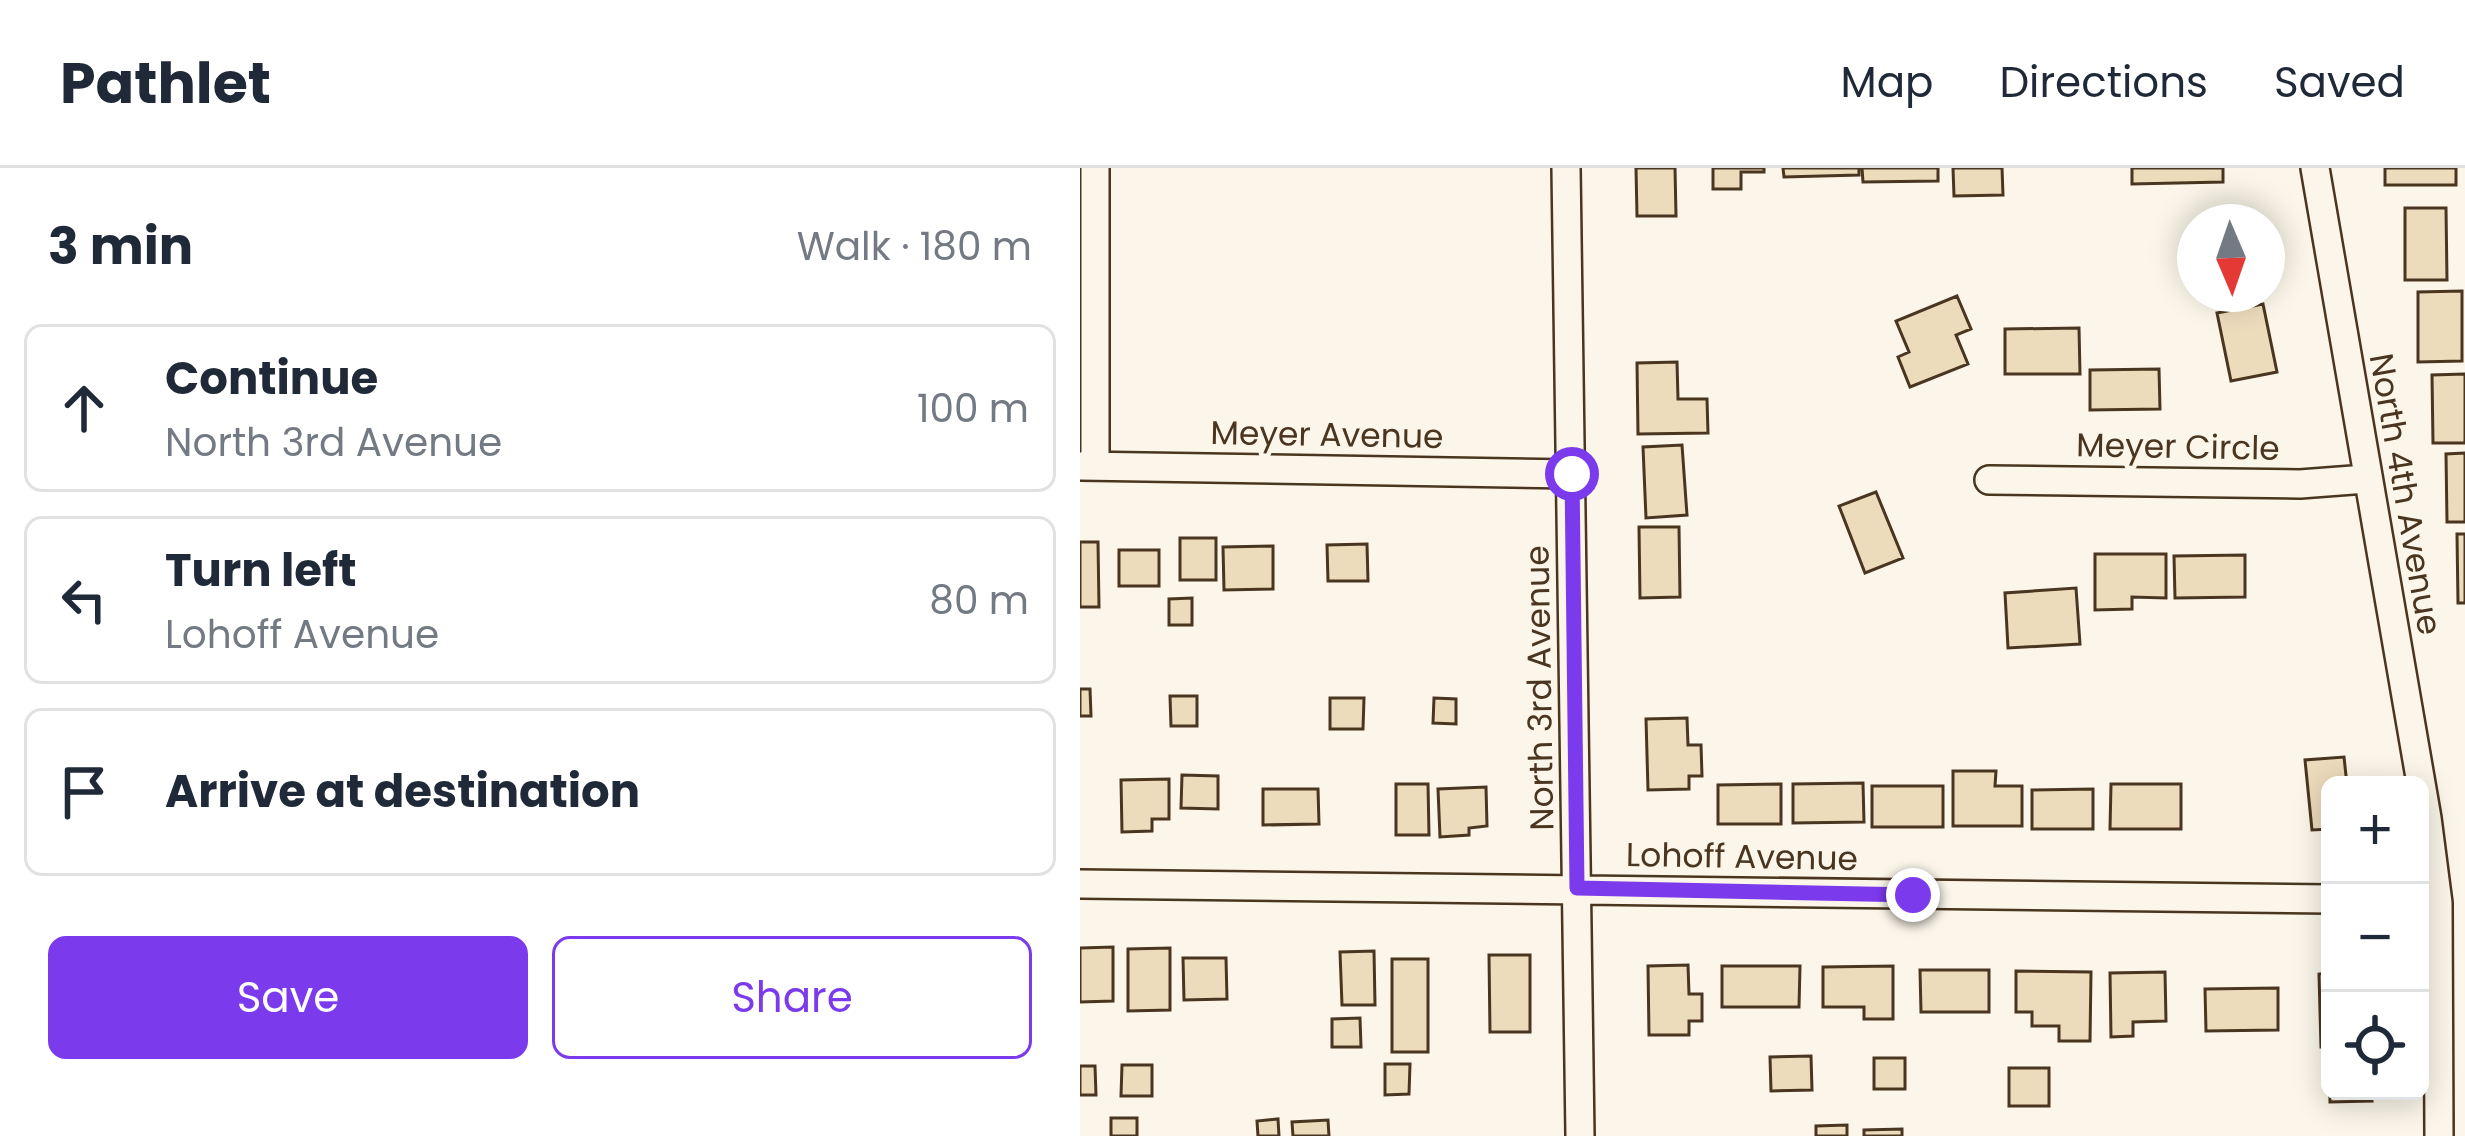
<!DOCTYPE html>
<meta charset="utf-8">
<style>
:root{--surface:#fff;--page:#f2f2f3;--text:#1f2937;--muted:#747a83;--line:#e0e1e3;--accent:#7c3aed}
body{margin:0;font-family:Poppins,sans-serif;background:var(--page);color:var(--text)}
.controls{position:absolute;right:36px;bottom:36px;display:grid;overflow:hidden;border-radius:18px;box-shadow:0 6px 30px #0003}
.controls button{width:108px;height:108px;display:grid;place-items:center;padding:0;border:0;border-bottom:3px solid var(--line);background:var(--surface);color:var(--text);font:60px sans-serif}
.compass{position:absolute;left:1097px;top:36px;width:108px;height:108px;border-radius:50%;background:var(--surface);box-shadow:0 6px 30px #0003;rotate:178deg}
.stop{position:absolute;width:36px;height:36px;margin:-27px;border:9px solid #7c3aed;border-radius:50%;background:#fff}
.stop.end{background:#7c3aed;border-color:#fff;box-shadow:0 3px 12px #0008}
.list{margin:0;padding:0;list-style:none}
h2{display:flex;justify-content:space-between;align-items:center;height:156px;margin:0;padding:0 48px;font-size:51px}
h2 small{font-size:39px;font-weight:400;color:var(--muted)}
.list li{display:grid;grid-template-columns:78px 1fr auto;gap:36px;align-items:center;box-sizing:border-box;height:168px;margin:0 24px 24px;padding:0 24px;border:3px solid var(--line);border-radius:18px}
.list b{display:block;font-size:45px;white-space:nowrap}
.list p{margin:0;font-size:39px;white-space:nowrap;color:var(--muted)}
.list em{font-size:39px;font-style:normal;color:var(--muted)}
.actions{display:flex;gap:24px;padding:36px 48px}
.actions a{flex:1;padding:27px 0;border:3px solid var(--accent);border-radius:18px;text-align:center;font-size:42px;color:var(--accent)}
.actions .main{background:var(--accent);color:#fff}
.icon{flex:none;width:66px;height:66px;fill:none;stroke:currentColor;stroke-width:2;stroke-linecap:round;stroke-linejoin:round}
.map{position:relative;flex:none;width:1385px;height:968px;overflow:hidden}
header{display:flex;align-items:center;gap:72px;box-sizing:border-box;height:168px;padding:0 60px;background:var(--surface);border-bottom:3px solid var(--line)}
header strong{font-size:57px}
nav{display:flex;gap:66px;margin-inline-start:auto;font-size:42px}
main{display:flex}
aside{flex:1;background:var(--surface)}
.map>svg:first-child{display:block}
.building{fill:#ecdcbc;stroke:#4a3520;stroke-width:3}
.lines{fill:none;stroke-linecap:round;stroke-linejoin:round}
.street-casing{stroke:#4a3520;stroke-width:32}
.street{stroke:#fbf6e9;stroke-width:27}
.route{stroke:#7c3aed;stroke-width:15}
.labels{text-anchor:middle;stroke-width:9;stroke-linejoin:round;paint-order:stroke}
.street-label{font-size:33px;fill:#4a3520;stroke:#fbf6e9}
</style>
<header>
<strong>Pathlet</strong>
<nav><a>Map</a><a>Directions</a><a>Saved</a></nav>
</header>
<main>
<aside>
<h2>3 min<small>Walk · 180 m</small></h2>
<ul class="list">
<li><svg class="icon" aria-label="ahead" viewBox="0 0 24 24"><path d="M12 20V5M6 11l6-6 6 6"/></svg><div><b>Continue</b><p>North 3rd Avenue</p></div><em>100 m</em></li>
<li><svg class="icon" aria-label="left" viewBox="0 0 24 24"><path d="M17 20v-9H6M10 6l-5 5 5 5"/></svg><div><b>Turn left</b><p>Lohoff Avenue</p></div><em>80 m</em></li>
<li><svg class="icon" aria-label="arrive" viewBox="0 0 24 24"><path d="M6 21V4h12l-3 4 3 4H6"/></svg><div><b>Arrive at destination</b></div></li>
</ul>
<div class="actions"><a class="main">Save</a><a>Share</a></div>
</aside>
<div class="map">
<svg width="1385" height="968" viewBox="0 0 1385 968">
<rect width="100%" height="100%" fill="#fbf6e9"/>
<path class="building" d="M556 0H595L596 48H557Z
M633 0H684V4H661V21H633Z
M703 0H779V7L704 9Z
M782 0H858V13L783 14Z
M873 0H922L923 27 874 28Z
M1052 0H1143V14L1052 16Z
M1305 0H1376V17H1305Z
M1325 40H1366L1367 112H1325Z
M1382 123V193L1338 194V124Z
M877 128 891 161 876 167 888 196 830 219 818 189 829 184 816 153Z
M1183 136 1197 204 1151 213 1137 145Z
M999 160 1000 206H925V161Z
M597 194 598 231H627L628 265 558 266 557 195Z
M1079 201 1080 241 1010 242V202Z
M1385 206V275H1353L1352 207Z
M602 277 607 347 566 350 563 279Z
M1385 285V354H1367L1366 286Z
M796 324 823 390 785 405 759 338Z
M559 359H599L600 429 560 430Z
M1377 366H1385V435H1378Z
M100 370H136V412H100Z
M0 374H18L19 439H0Z
M287 376 288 413H248L247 377Z
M193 378V421L144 422 143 379Z
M39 382H79V418H39Z
M1015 386H1086V430L1052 429V441L1015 442Z
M1165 387V429L1095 430 1094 388Z
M996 420 1000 476 928 480 925 425Z
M112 430V457H89V431Z
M0 521H10L11 548H0Z
M90 528H117V558H91Z
M250 530H284L283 561H250Z
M354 530 376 531V556L353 555Z
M607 550 608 577H621L622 608H609V621L568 622 566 551Z
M1264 589 1267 617H1250V661L1232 662 1225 592Z
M873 603H916L915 618H942V658H873Z
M102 607 138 608V641L101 640Z
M89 611V651H72V663L42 664 41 612Z
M783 615 784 654 713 655V616Z
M316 616H348L349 667H316Z
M701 616V656H638V617Z
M1031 616H1101V661H1030Z
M792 618H863V659H792Z
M406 619 407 658 389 660V667L360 669 358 621Z
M183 621H238L239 656 183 657Z
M1013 621V661H952V622Z
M33 779V833L0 834V780Z
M90 780V842L48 843V781Z
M294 783 295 837H262L260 784Z
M409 787H450V864H410Z
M103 790H146L147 831 104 832Z
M312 791H348V884H312Z
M608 797 609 826H622V853H609V867H569L568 798Z
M642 798H720L719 839H642Z
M813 798V851H784V839H743V799Z
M840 802H909V844H841Z
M936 803 1011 804 1010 873H979V858H952V844H936Z
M1085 804 1086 853 1053 854V868L1031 869 1030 805Z
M1250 805V923H1291L1292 933 1250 934 1249 879H1241L1239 806Z
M1198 820V862L1126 863 1125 821Z
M280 850 281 879H252V851Z
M731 888 732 922 691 923 690 889Z
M794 890H825V921H794Z
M305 896H330L329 926 305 927Z
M42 897H72V928H41Z
M0 898H15L16 927H0Z
M929 900H969V938H929Z
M31 950H57V968H31Z
M198 951 199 968H178L177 953Z
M248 952 249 968H213L212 954Z
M767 957V968H736V958Z
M822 961V968H784V962Z"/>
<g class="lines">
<defs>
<path id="street" d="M486 0 500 968
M1235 0 1347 650 1358 735 1359 968
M0 298 492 306
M15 298V0
M909 312 1220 316 1286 311
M0 716 1250 731"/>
</defs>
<use href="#street" class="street-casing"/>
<use href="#street" class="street"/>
</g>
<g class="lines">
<path class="route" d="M492 306 497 720 833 727"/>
</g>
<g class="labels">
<g class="street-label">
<text transform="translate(247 266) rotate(1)" y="12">Meyer Avenue</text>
<text transform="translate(1098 278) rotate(1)" y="12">Meyer Circle</text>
<text transform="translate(1326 326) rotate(80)" y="12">North 4th Avenue</text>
<text transform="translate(459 520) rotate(-91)" y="12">North 3rd Avenue</text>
<text transform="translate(662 688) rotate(1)" y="12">Lohoff Avenue</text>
</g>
</g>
</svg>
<div class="controls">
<button>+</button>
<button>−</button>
<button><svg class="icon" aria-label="locate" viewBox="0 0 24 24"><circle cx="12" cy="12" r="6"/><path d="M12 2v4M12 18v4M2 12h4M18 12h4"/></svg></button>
</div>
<svg class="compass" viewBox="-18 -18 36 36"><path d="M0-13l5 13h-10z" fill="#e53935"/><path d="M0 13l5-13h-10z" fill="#747a83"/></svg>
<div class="stop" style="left:492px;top:306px"></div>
<div class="stop end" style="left:833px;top:727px"></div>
</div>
</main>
